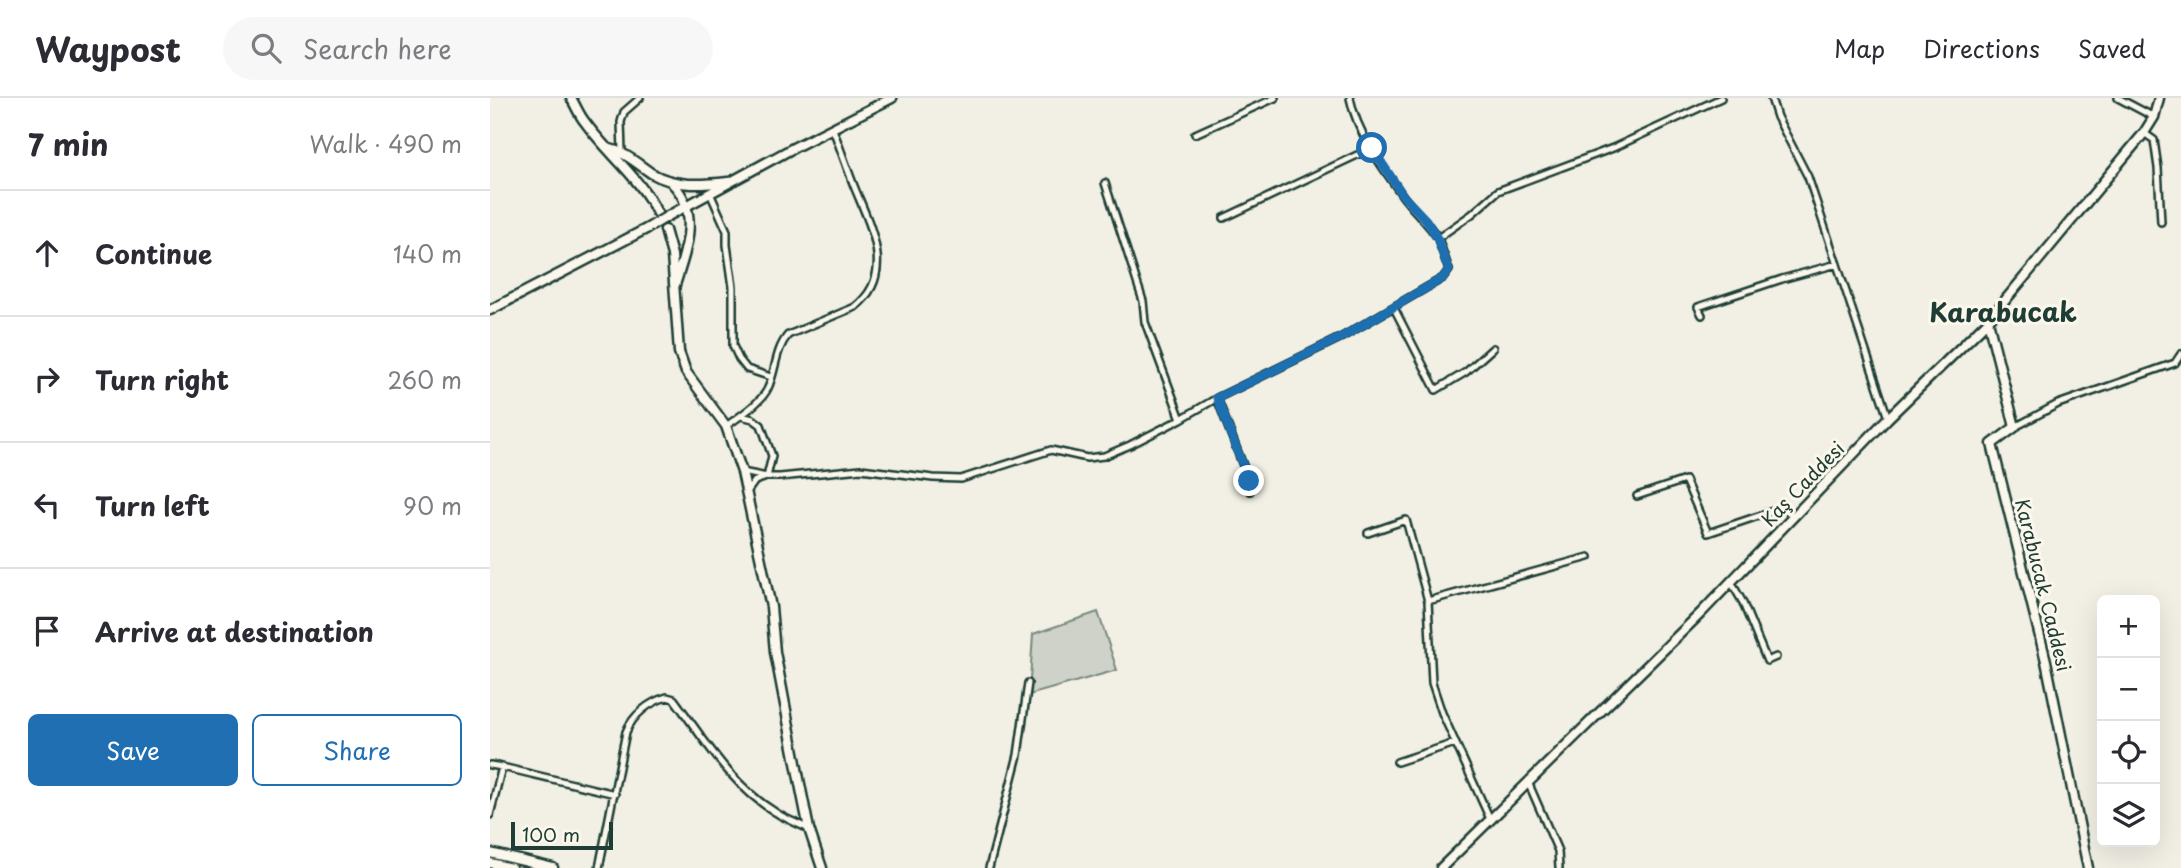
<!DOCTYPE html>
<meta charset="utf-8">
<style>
:root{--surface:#fff;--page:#f7f7f7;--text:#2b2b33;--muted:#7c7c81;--line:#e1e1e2;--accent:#1f6fb2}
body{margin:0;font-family:"Playpen Sans",sans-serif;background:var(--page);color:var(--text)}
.controls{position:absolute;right:21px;bottom:21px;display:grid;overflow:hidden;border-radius:10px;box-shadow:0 7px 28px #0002}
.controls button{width:63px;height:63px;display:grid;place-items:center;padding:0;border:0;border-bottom:2px solid var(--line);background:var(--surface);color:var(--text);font:35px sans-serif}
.scale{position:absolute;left:21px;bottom:18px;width:102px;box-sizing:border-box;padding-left:7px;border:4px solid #1f3d34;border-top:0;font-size:19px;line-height:24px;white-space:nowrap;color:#1f3d34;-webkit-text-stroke:5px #fbf7ec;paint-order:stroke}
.stop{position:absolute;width:21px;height:21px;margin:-16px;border:5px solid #1f6fb2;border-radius:50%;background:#fff}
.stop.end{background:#1f6fb2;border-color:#fff;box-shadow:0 2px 7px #0008}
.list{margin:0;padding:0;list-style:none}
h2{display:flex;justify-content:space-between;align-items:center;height:91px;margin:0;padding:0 28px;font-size:30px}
h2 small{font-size:23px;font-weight:400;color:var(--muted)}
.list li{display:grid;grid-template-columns:46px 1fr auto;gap:21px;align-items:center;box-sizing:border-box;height:126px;padding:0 28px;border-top:2px solid var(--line)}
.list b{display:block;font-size:26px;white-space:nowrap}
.list em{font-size:23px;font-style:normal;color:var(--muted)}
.actions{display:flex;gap:14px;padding:21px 28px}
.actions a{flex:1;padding:16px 0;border:2px solid var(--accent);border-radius:10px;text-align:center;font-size:24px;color:var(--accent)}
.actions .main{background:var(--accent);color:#fff}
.icon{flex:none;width:38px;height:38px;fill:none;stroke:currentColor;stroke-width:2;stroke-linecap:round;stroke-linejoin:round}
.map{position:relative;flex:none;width:1691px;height:770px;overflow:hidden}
header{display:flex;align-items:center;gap:42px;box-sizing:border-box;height:98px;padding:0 35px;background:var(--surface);border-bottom:2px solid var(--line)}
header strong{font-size:33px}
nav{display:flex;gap:38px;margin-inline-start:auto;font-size:24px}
.search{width:490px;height:63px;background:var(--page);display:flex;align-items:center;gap:18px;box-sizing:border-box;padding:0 24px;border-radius:38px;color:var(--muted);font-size:26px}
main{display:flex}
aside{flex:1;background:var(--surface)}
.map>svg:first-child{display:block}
.green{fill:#cfd2c8;stroke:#77887e;stroke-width:2}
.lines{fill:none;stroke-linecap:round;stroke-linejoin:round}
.street-casing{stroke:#1f3d34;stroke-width:10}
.secondary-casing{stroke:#1f3d34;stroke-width:13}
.street{stroke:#fbf7ec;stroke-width:5}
.secondary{stroke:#fbf7ec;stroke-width:8}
.secondary-bridge-casing{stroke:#1f3d34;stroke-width:13;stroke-linecap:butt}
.secondary-bridge{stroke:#fbf7ec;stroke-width:8}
.route{stroke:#1f6fb2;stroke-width:9}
.labels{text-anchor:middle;stroke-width:6;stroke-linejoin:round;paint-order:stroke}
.street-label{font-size:19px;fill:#1f3d34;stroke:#fbf7ec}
.district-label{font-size:26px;font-weight:bold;fill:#1f3d34;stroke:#fbf7ec}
</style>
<header>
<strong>Waypost</strong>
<div class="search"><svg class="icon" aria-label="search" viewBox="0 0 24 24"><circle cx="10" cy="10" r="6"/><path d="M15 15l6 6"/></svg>Search here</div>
<nav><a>Map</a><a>Directions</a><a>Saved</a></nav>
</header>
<main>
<aside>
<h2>7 min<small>Walk · 490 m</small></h2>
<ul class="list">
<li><svg class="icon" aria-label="ahead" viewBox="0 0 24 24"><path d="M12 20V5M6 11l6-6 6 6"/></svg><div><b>Continue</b></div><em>140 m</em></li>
<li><svg class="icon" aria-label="right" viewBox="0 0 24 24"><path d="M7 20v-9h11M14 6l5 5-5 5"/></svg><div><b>Turn right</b></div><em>260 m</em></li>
<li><svg class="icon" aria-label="left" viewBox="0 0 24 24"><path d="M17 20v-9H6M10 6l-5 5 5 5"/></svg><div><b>Turn left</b></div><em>90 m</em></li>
<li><svg class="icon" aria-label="arrive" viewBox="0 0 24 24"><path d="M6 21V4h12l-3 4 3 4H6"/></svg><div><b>Arrive at destination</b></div></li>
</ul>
<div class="actions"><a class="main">Save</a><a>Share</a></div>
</aside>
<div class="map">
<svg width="1691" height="770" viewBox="0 0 1691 770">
<rect width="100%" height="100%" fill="#f2f0e5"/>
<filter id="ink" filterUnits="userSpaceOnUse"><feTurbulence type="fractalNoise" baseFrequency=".0143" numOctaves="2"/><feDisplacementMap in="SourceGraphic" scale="14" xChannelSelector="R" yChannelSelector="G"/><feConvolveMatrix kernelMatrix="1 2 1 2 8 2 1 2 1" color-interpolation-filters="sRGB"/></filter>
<g filter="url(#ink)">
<path class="green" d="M608 514 627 572 539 597 543 536Z"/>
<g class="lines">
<defs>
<path id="street" d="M860 0C867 35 892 69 912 97 923 112 937 124 948 140
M1281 0 1287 19 1318 79 1398 320
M1628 0 1664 19
M1654 35 1664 42 1668 70 1671 124
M705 36 785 0
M132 53 131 24 134 14 150 0
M615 85 653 203 655 224 691 321
M220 95 237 133V147L243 189V248L249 261 257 271 281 279
M734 120 882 50
M904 210 946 292 976 274 1003 250
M1212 217 1208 209 1292 181 1347 166
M727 300 759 383 760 393
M251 318 263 321 271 327 282 358 277 379
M236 328C248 320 273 303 278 290 286 273 285 252 298 237L365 209C407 176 380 128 364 88 357 70 350 50 343 31
M1525 329 1568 306 1685 265 1691 256
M252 374 277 379H290L371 371 443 380 471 381 561 352 597 360 614 358 640 347 691 321 727 300 852 239 953 180 959 172 948 140 982 116 1008 93 1123 50 1231 0
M257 394 265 383 274 380
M1147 398 1195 382 1218 435 1289 411H1296L1303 419
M878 435 916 422 938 503 942 585 952 615 1000 721
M1241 484 1252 503 1277 563 1286 559
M938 503 1099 459
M907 664 965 645
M0 667 12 669
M1038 684 1068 753 1069 770
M0 717 12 669 125 696
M109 770 136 634C143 617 159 604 177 599L184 601C214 641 241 687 285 714 295 721 307 725 319 731
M499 770 528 657 538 585"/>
<path id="secondary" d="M81 0C86 8 89 17 95 24 118 56 150 79 167 115
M117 50C135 54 146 65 161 75 185 89 211 87 238 84
M182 85C211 114 196 152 185 187
M178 118 305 49 402 0
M175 132 182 157 189 254 196 274 236 328 252 374 281 509 285 554 310 686 319 731 332 770
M0 212 158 130
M1498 223 1525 329 1502 346 1556 563 1598 770
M0 755 63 770
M0 765 21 770
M951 770 1211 515 1398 320 1498 223 1654 35 1664 19 1669 0"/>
</defs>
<use href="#street" class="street-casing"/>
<use href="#secondary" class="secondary-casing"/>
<use href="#street" class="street"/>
<use href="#secondary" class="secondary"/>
<defs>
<path id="secondary-bridge" d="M158 130 178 118"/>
</defs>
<use href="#secondary-bridge" class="secondary-bridge-casing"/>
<use href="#secondary-bridge" class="secondary-bridge"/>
</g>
</g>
<g class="lines" filter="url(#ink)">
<path class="route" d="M759 383 727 300 852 239 953 180 959 172 947 140 936 122 914 99 882 50"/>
</g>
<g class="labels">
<g class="street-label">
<text transform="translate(1313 386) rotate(-46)" y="7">Kaş Caddesi</text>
<text transform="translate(1553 487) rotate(76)" y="7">Karabucak Caddesi</text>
</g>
<g class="district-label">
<text x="1513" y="224">Karabucak</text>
</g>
</g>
</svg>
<div class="controls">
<button>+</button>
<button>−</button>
<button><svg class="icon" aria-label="locate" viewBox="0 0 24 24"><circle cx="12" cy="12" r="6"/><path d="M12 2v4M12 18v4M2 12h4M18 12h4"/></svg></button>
<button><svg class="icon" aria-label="layers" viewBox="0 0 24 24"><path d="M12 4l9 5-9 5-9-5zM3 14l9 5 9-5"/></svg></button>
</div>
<div class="scale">100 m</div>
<div class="stop" style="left:882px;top:50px"></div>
<div class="stop end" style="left:759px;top:383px"></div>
</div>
</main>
